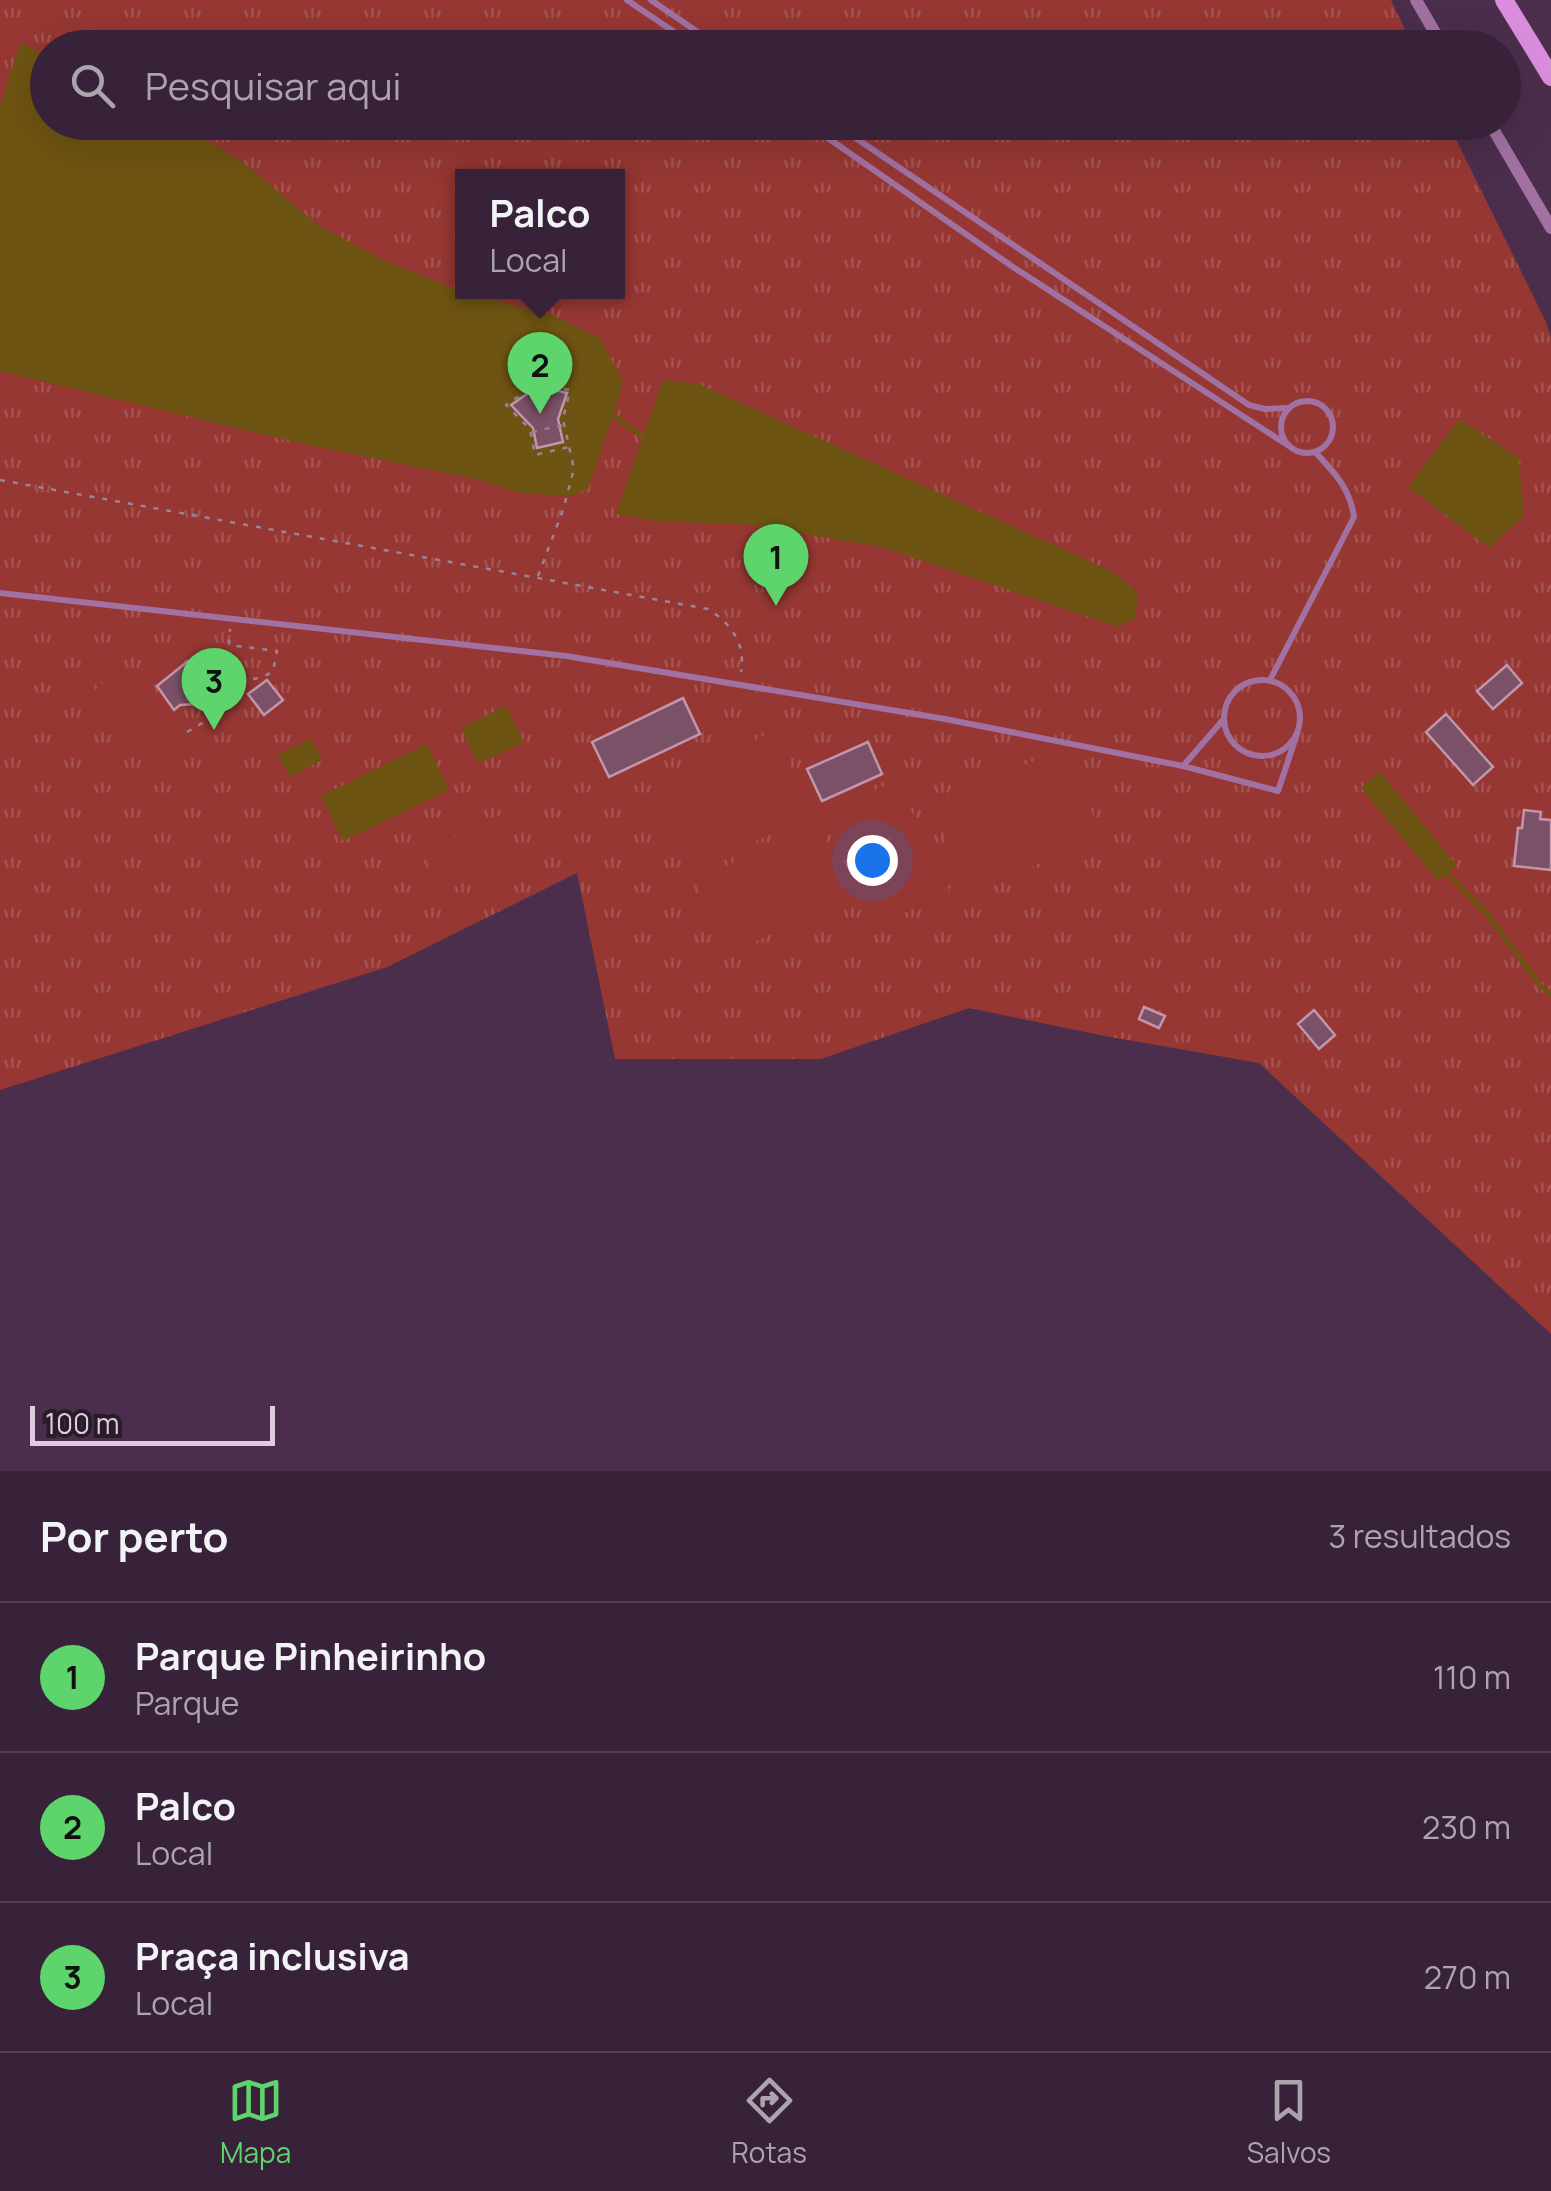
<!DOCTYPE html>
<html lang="pt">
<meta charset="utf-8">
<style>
:root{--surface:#382239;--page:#3f2a41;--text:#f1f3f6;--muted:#aba4ae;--line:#523f53;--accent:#5ed56c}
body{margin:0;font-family:Manrope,sans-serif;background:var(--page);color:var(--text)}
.scale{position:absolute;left:30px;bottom:25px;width:245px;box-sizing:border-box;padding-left:10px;border:5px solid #decbde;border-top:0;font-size:28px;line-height:35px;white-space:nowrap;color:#decbde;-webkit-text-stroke:8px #291c29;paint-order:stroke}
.you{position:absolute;left:872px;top:860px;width:35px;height:35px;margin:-25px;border:8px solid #fff;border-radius:50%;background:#1a73e8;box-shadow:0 0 0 15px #1a73e833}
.badge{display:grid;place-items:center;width:65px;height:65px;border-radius:50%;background:var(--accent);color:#111;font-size:32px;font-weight:700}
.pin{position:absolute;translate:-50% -82px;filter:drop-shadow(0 2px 5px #0008)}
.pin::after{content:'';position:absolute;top:52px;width:35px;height:30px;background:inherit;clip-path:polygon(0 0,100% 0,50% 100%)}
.popup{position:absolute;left:455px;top:169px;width:170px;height:130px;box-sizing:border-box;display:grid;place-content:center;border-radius:0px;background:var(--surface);filter:drop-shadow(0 2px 8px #0005);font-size:32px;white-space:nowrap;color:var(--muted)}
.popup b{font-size:38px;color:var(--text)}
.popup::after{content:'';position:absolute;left:50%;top:100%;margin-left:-20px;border:20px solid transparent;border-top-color:var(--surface)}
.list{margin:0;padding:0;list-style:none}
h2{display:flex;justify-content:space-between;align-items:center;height:130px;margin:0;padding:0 40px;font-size:42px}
h2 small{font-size:32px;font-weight:400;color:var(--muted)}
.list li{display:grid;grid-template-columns:65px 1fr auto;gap:30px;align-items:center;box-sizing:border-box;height:150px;padding:0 40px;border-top:2px solid var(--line)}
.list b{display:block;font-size:38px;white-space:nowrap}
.list p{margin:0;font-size:32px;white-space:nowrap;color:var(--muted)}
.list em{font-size:32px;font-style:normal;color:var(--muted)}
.icon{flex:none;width:55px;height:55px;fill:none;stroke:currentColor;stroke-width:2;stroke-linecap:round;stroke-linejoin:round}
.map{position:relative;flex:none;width:1551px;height:1471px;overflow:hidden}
.search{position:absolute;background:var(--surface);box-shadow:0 10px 40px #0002;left:30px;right:30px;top:30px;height:110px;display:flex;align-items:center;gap:25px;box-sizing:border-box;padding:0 35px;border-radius:55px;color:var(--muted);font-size:38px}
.sheet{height:580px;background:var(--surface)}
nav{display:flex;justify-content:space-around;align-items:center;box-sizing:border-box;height:140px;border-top:2px solid var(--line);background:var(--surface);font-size:28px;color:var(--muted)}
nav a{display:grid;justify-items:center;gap:5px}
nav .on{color:var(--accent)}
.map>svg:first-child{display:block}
.park{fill:url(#park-tufts);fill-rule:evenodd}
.garden{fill:#963733}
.water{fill:#6e5412}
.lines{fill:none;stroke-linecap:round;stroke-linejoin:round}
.stream{stroke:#6e5412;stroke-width:5}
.building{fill:#7a5167;stroke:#c395ad;stroke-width:2.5}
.path{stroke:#9b839b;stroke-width:2.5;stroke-dasharray:5 8;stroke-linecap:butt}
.service{stroke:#a171a2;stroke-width:6}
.minor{stroke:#a171a2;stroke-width:12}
.secondary{stroke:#db8ddd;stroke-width:18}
</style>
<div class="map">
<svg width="1551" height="1471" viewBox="0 0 1551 1471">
<defs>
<pattern id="park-tufts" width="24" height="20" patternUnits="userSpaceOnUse" patternTransform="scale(2.5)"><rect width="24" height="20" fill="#963733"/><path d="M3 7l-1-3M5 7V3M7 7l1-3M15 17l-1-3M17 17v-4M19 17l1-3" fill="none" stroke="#a45350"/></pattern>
</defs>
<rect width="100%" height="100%" fill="#4b2e4c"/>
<path class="park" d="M0 0H1391L1413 47 48 48V122L1448 123 1546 322 1551 339V1334L1259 1063 1105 1036 969 1008 821 1059H615L577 873 387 967 0 1090ZM462 176H618V292H462Z"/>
<path class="garden" d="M124 666 179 734 149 758 94 691Z
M774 731 814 813 690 873 650 791Z
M1061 748 1102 834 972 895 932 809Z
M897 780 918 825 848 858 827 812Z
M501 815 519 857 441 893 422 851Z
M818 822 853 895 729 954 695 881Z
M928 845 950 891 881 924 859 878Z"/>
<path class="water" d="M20 43 47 55 48 122 181 123 244 163 318 225 383 260 462 292 553 315 600 338 621 377V391L588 489 572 496 518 493 480 480 290 441 0 371V106Z
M663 380 699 384 1111 571 1138 592 1135 618 1119 627 882 547 751 525 657 521 616 514Z
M1460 419 1519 458 1524 516 1489 548 1408 487Z
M506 706 524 742 478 764 461 728Z
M311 738 322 760 290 777 278 755Z
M427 744 449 790 343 841 321 796Z
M1380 772 1457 865 1438 881 1361 788Z"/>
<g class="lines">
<path class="stream" d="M609 412 643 437
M1447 873 1487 914 1540 985 1551 995"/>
</g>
<path class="building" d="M550 389 567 393 558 419 563 442 537 448 533 428 511 405 527 394Z
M188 661 206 683 200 688 195 704 180 705 174 710 157 686Z
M1507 665 1522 683 1493 709 1477 691Z
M267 680 283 700 264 715 248 694Z
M683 698 700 734 609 777 592 742Z
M1446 714 1493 767 1473 785 1426 732Z
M868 742 882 774 822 801 807 769Z
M1524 810 1541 812 1540 819 1551 820V870L1514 866 1518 828H1522Z
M1144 1007 1165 1016 1159 1028 1139 1019Z
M1314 1010 1335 1035 1319 1049 1298 1024Z"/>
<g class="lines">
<path class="path" d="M532 432 563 425
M0 480 708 609C731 624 746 643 741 672
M538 576 563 510 574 469 563 419 570 390C544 385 527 389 506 405L530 429 535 455 569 447
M203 667C226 677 251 687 273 671L277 651 229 645 230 629
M187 732C215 714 231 714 245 680"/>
<path class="service" d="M627 0 698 48
M651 0 721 48
M805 122 1013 267 1289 446
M832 122 1249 405 1265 409 1287 408
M1281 427a26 26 0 1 1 52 0a26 26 0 1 1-52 0Z
M0 593 566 656 945 719 1183 766 1278 791 1297 734
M1224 718a38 38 0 1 1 76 0a38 38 0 1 1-76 0Z
M1270 680 1354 517C1350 488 1334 472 1315 452
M1183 766 1223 720"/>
<path class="minor" d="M1416 0 1444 48
M1489 122 1551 228"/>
<path class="secondary" d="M1504 0 1551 77"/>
</g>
</svg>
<div class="scale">100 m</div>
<div class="you"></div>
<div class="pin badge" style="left:776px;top:606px">1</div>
<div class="pin badge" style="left:540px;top:414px">2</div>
<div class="popup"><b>Palco</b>Local</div>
<div class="pin badge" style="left:214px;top:730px">3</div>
<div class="search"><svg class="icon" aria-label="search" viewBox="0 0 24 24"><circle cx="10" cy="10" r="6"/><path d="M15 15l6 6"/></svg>Pesquisar aqui</div>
</div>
<section class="sheet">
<h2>Por perto<small>3 resultados</small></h2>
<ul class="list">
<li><span class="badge">1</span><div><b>Parque Pinheirinho</b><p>Parque</p></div><em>110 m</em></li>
<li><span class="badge">2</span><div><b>Palco</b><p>Local</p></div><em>230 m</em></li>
<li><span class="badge">3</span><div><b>Praça inclusiva</b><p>Local</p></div><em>270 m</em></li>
</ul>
</section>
<nav>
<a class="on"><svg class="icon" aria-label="map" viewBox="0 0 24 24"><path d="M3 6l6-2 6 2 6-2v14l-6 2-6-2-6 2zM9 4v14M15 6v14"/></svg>Mapa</a>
<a><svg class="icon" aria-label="directions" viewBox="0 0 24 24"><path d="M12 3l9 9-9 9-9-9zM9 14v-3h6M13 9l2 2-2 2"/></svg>Rotas</a>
<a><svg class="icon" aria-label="saved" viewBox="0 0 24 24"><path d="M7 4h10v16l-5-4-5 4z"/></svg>Salvos</a>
</nav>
